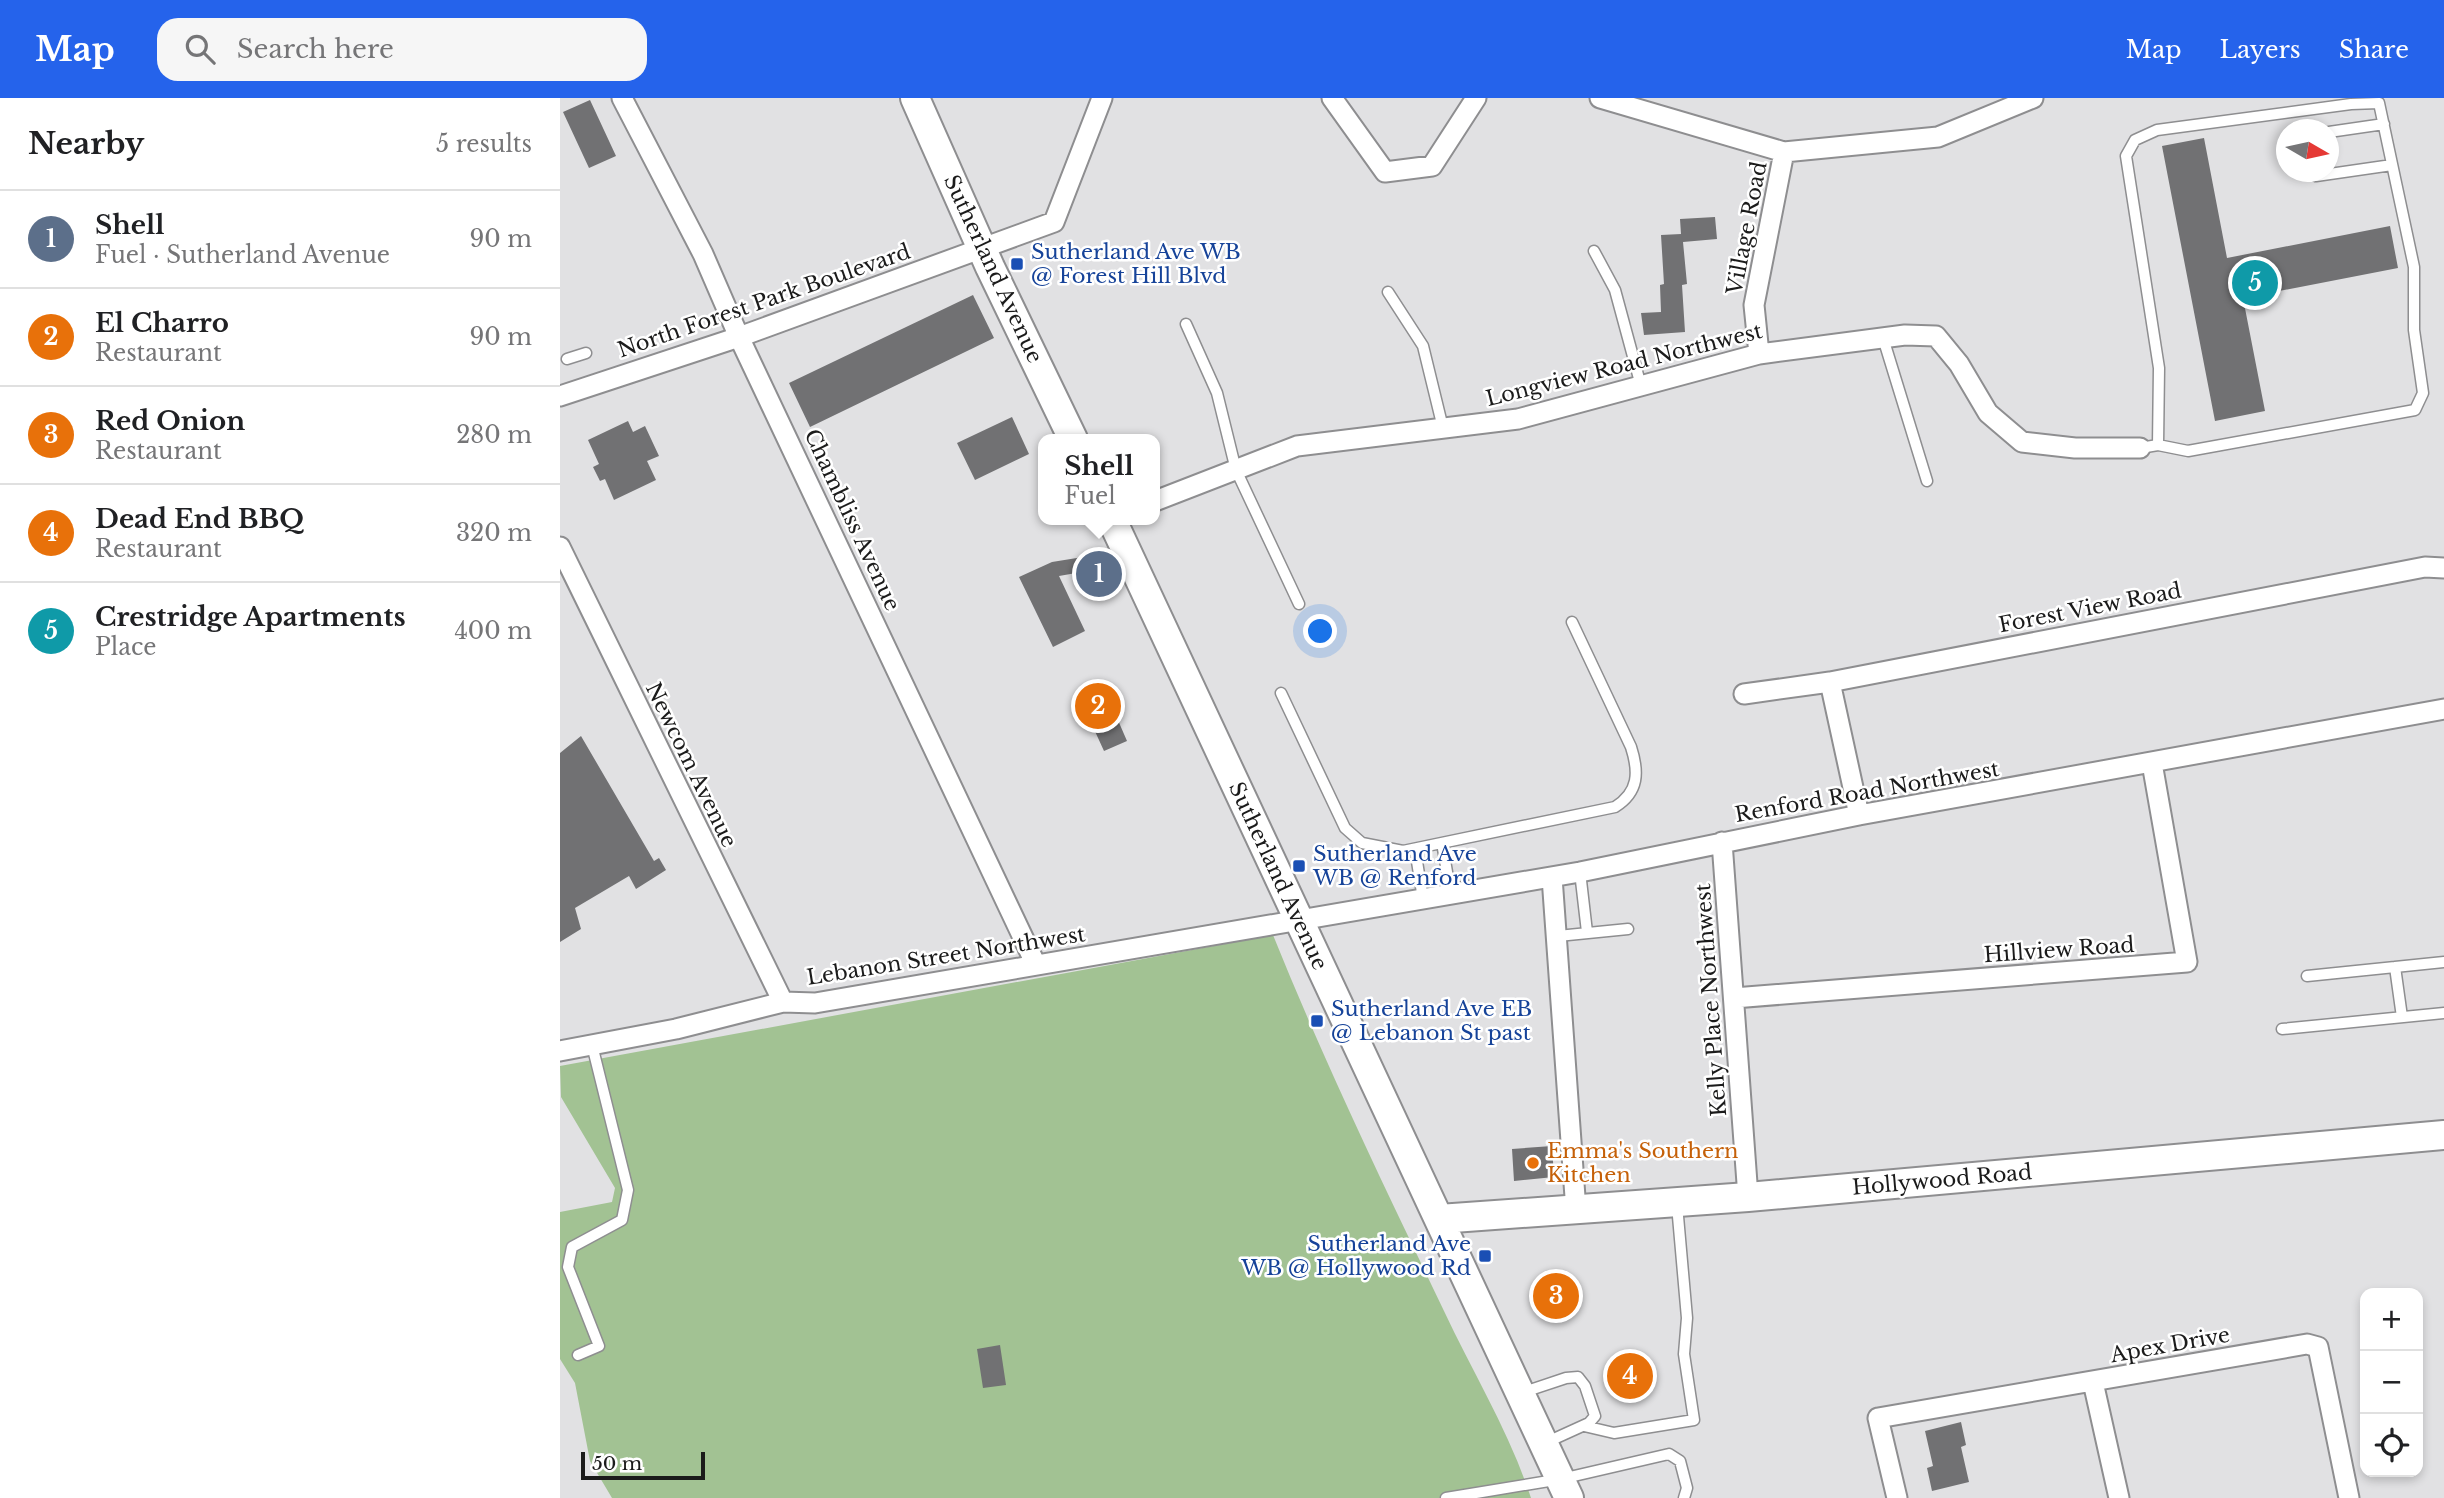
<!DOCTYPE html>
<meta charset="utf-8">
<style>
:root{--surface:#fff;--page:#f6f6f6;--text:#202124;--muted:#757577;--line:#e0e0e0;--accent:#2563eb}
body{margin:0;font-family:"Libre Baskerville",serif;background:var(--page);color:var(--text)}
.controls{position:absolute;right:21px;bottom:21px;display:grid;overflow:hidden;border-radius:14px;box-shadow:0 4px 10px #0003}
.controls button{width:63px;height:63px;display:grid;place-items:center;padding:0;border:0;border-bottom:2px solid var(--line);background:var(--surface);color:var(--text);font:35px sans-serif}
.compass{position:absolute;left:1716px;top:21px;width:63px;height:63px;border-radius:50%;background:var(--surface);box-shadow:0 4px 10px #0003;rotate:99deg}
.scale{position:absolute;left:21px;bottom:18px;width:124px;box-sizing:border-box;padding-left:7px;border:4px solid #1b1b1b;border-top:0;font-size:19px;line-height:24px;white-space:nowrap;color:#1b1b1b;-webkit-text-stroke:5px #fff;paint-order:stroke}
.you{position:absolute;left:761px;top:534px;width:24px;height:24px;margin:-18px;border:5px solid #fff;border-radius:50%;background:#1a73e8;box-shadow:0 0 0 10px #1a73e833}
.badge{display:grid;place-items:center;width:46px;height:46px;border-radius:50%;background:var(--accent);color:#fff;font-size:23px;font-weight:700}
.pin{position:absolute;translate:-50% -50%;border:4px solid #fff;box-shadow:0 2px 7px #0006}
.popup{position:absolute;left:478px;top:336px;width:122px;height:91px;box-sizing:border-box;display:grid;place-content:center;border-radius:14px;background:var(--surface);filter:drop-shadow(0 2px 5px #0005);font-size:23px;white-space:nowrap;color:var(--muted)}
.popup b{font-size:26px;color:var(--text)}
.popup::after{content:'';position:absolute;left:50%;top:100%;margin-left:-14px;border:14px solid transparent;border-top-color:var(--surface)}
.list{margin:0;padding:0;list-style:none}
h2{display:flex;justify-content:space-between;align-items:center;height:91px;margin:0;padding:0 28px;font-size:30px}
h2 small{font-size:23px;font-weight:400;color:var(--muted)}
.list li{display:grid;grid-template-columns:46px 1fr auto;gap:21px;align-items:center;box-sizing:border-box;height:98px;padding:0 28px;border-top:2px solid var(--line)}
.list b{display:block;font-size:26px;white-space:nowrap}
.list p{margin:0;font-size:23px;white-space:nowrap;color:var(--muted)}
.list em{font-size:23px;font-style:normal;color:var(--muted)}
.icon{flex:none;width:38px;height:38px;fill:none;stroke:currentColor;stroke-width:2;stroke-linecap:round;stroke-linejoin:round}
.map{position:relative;flex:none;width:1884px;height:1400px;overflow:hidden}
header{display:flex;align-items:center;gap:42px;box-sizing:border-box;height:98px;padding:0 35px;background:var(--accent);color:#fff}
header strong{font-size:33px}
nav{display:flex;gap:38px;margin-inline-start:auto;font-size:24px}
.search{width:490px;height:63px;background:var(--page);display:flex;align-items:center;gap:18px;box-sizing:border-box;padding:0 24px;border-radius:21px;color:var(--muted);font-size:26px}
main{display:flex}
aside{flex:1;background:var(--surface)}
.map>svg:first-child{display:block}
.green{fill:#a2c293}
.building{fill:#717173}
.lines{fill:none;stroke-linecap:round;stroke-linejoin:round}
.lane-casing{stroke:#8e8e90;stroke-width:13}
.street-casing{stroke:#8e8e90;stroke-width:23}
.secondary-casing{stroke:#8e8e90;stroke-width:32}
.lane{stroke:#fff;stroke-width:10}
.street{stroke:#fff;stroke-width:19}
.secondary{stroke:#fff;stroke-width:28}
.transit-dot{fill:#1a4fb4;stroke:#fff;stroke-width:2.5}
.food-dot{fill:#e8710a;stroke:#fff;stroke-width:2.5}
.labels{text-anchor:middle;stroke-width:5;stroke-linejoin:round;paint-order:stroke}
.street-label{font-size:21px;fill:#1b1b1b;stroke:#fff}
.transit-label{font-size:21px;fill:#164399;stroke:#fff;text-anchor:start}
.food-label{font-size:21px;fill:#c56008;stroke:#fff;text-anchor:start}
</style>
<header>
<strong>Map</strong>
<div class="search"><svg class="icon" aria-label="search" viewBox="0 0 24 24"><circle cx="10" cy="10" r="6"/><path d="M15 15l6 6"/></svg>Search here</div>
<nav><a>Map</a><a>Layers</a><a>Share</a></nav>
</header>
<main>
<aside>
<h2>Nearby<small>5 results</small></h2>
<ul class="list">
<li><span class="badge" style="background:#5c6f8a">1</span><div><b>Shell</b><p>Fuel · Sutherland Avenue</p></div><em>90 m</em></li>
<li><span class="badge" style="background:#e8710a">2</span><div><b>El Charro</b><p>Restaurant</p></div><em>90 m</em></li>
<li><span class="badge" style="background:#e8710a">3</span><div><b>Red Onion</b><p>Restaurant</p></div><em>280 m</em></li>
<li><span class="badge" style="background:#e8710a">4</span><div><b>Dead End BBQ</b><p>Restaurant</p></div><em>320 m</em></li>
<li><span class="badge" style="background:#0f9aa8">5</span><div><b>Crestridge Apartments</b><p>Place</p></div><em>400 m</em></li>
</ul>
</aside>
<div class="map">
<svg width="1884" height="1400" viewBox="0 0 1884 1400">
<rect width="100%" height="100%" fill="#e1e1e3"/>
<path class="green" d="M713 837C765 966 824 1088 884 1213 913 1275 950 1335 971 1400H52L30 1363 15 1285 0 1261V1114L52 1104 55 1090 1 999 0 968Z"/>
<path class="building" d="M30 2 56 58 29 70 3 14Z
M1644 40 1667 160 1830 128 1838 170 1683 200 1705 313 1655 323 1602 48Z
M1155 119 1157 141 1123 144 1127 186 1122 187 1125 234 1084 237 1081 215 1101 214 1100 187 1104 186 1101 137 1121 136 1120 121Z
M413 197 434 240 250 329 229 285Z
M452 319 469 356 415 382 397 345Z
M68 323 73 334 85 328 99 358 87 363 96 382 54 402 45 381 40 383 33 369 39 366 28 342Z
M539 452 557 491 542 498 532 477 522 474 499 478 525 533 493 549 459 479 492 464 523 459Z
M541 583 567 643 544 653 517 594Z
M21 638 94 763 99 760 106 772 76 791 69 778 15 810 21 831 0 844V655Z
M992 1048 994 1079 954 1083 952 1051Z
M440 1247 446 1287 423 1290 417 1251Z
M1401 1324 1406 1347 1401 1349 1409 1384 1372 1393 1367 1370 1373 1368 1365 1333Z"/>
<g class="lines">
<defs>
<path id="lane" d="M1769 34 1824 26
M1749 74 1756 78 1832 67
M1034 153 1055 192 1081 288
M828 194 863 248 883 330
M626 226 657 295 676 372 739 506
M1323 240 1367 383
M7 261 26 255
M1580 350 1598 347 1628 353 1855 312 1863 295 1854 232V169L1819 5 1791 6 1597 32 1575 42 1566 58 1599 270 1598 347
M721 595 785 730 802 745 843 753 1055 709C1079 694 1079 674 1071 649L1012 524
M882 745 891 797
M855 751 863 801
M1020 774 1027 834
M998 838 1068 831
M1747 878 1835 869
M1842 919 1835 869 1884 864
M1722 931 1884 915
M18 1257 39 1248 8 1169 12 1149 62 1122 68 1092 32 947
M961 1295 1006 1280 1018 1279 1025 1288 1035 1318 1029 1325 985 1345
M1024 1328 1054 1335 1134 1322 1124 1256 1127 1220 1117 1107
M886 1400 1001 1381 1109 1356 1120 1363 1127 1390 1124 1400"/>
<path id="street" d="M62 0 143 156 179 239 476 867
M772 0 825 74 872 68 916 0
M1040 0 1224 54 1378 39 1473 0
M1199 256 1194 207 1224 54
M0 298 179 239 494 124 542 0
M595 403 737 348 958 321 1199 256 1345 237 1376 238 1399 266 1428 315 1462 344 1515 350H1580
M0 449 223 904
M1270 584 1299 717
M1184 596 1270 584 1865 469 1884 470
M1162 744 1188 1099
M992 779 1016 1113
M1174 900 1627 864 1592 665
M0 953 116 931 223 904 255 905 1020 774 1299 717 1884 611
M1533 1284 1559 1400
M1337 1400 1318 1320 1747 1246 1758 1249 1789 1400"/>
<path id="secondary" d="M355 0 430 169 513 341
M552 422 1009 1400
M879 1121 1188 1099 1884 1037"/>
</defs>
<use href="#lane" class="lane-casing"/>
<use href="#street" class="street-casing"/>
<use href="#secondary" class="secondary-casing"/>
<use href="#lane" class="lane"/>
<use href="#street" class="street"/>
<use href="#secondary" class="secondary"/>
</g>
<g class="transit-dot">
<rect x="450" y="159" width="14" height="14" rx="3.5"/>
<rect x="732" y="761" width="14" height="14" rx="3.5"/>
<rect x="750" y="916" width="14" height="14" rx="3.5"/>
<rect x="918" y="1151" width="14" height="14" rx="3.5"/>
</g>
<circle class="food-dot" cx="973" cy="1065" r="7"/>
<g class="labels">
<g class="street-label">
<text transform="translate(1187 130) rotate(-79)" y="7">Village Road</text>
<text transform="translate(433 171) rotate(65)" y="7">Sutherland Avenue</text>
<text transform="translate(204 203) rotate(-19)" y="7">North Forest Park Boulevard</text>
<text transform="translate(1064 267) rotate(-14)" y="7">Longview Road Northwest</text>
<text transform="translate(292 422) rotate(65)" y="7">Chambliss Avenue</text>
<text transform="translate(1530 510) rotate(-11)" y="7">Forest View Road</text>
<text transform="translate(131 667) rotate(64)" y="7">Newcom Avenue</text>
<text transform="translate(1307 694) rotate(-10)" y="7">Renford Road Northwest</text>
<text transform="translate(718 778) rotate(65)" y="7">Sutherland Avenue</text>
<text transform="translate(1499 852) rotate(-4)" y="7">Hillview Road</text>
<text transform="translate(386 858) rotate(-9)" y="7">Lebanon Street Northwest</text>
<text transform="translate(1151 902) rotate(-94)" y="7">Kelly Place Northwest</text>
<text transform="translate(1382 1082) rotate(-5)" y="7">Hollywood Road</text>
<text transform="translate(1610 1247) rotate(-10)" y="7">Apex Drive</text>
</g>
<g class="transit-label">
<text x="471" y="161">Sutherland Ave WB<tspan x="471" dy="24">@ Forest Hill Blvd</tspan></text>
<text x="753" y="763">Sutherland Ave<tspan x="753" dy="24">WB @ Renford</tspan></text>
<text x="771" y="918">Sutherland Ave EB<tspan x="771" dy="24">@ Lebanon St past</tspan></text>
<text x="911" y="1153" text-anchor="end">Sutherland Ave<tspan x="911" dy="24">WB @ Hollywood Rd</tspan></text>
</g>
<g class="food-label">
<text x="987" y="1060">Emma's Southern<tspan x="987" dy="24">Kitchen</tspan></text>
</g>
</g>
</svg>
<div class="controls">
<button>+</button>
<button>−</button>
<button><svg class="icon" aria-label="locate" viewBox="0 0 24 24"><circle cx="12" cy="12" r="6"/><path d="M12 2v4M12 18v4M2 12h4M18 12h4"/></svg></button>
</div>
<svg class="compass" viewBox="-18 -18 36 36"><path d="M0-13l5 13h-10z" fill="#e53935"/><path d="M0 13l5-13h-10z" fill="#757577"/></svg>
<div class="scale">50 m</div>
<div class="you"></div>
<div class="pin badge" style="left:539px;top:476px;background:#5c6f8a">1</div>
<div class="popup"><b>Shell</b>Fuel</div>
<div class="pin badge" style="left:538px;top:608px;background:#e8710a">2</div>
<div class="pin badge" style="left:996px;top:1198px;background:#e8710a">3</div>
<div class="pin badge" style="left:1070px;top:1278px;background:#e8710a">4</div>
<div class="pin badge" style="left:1695px;top:185px;background:#0f9aa8">5</div>
</div>
</main>
